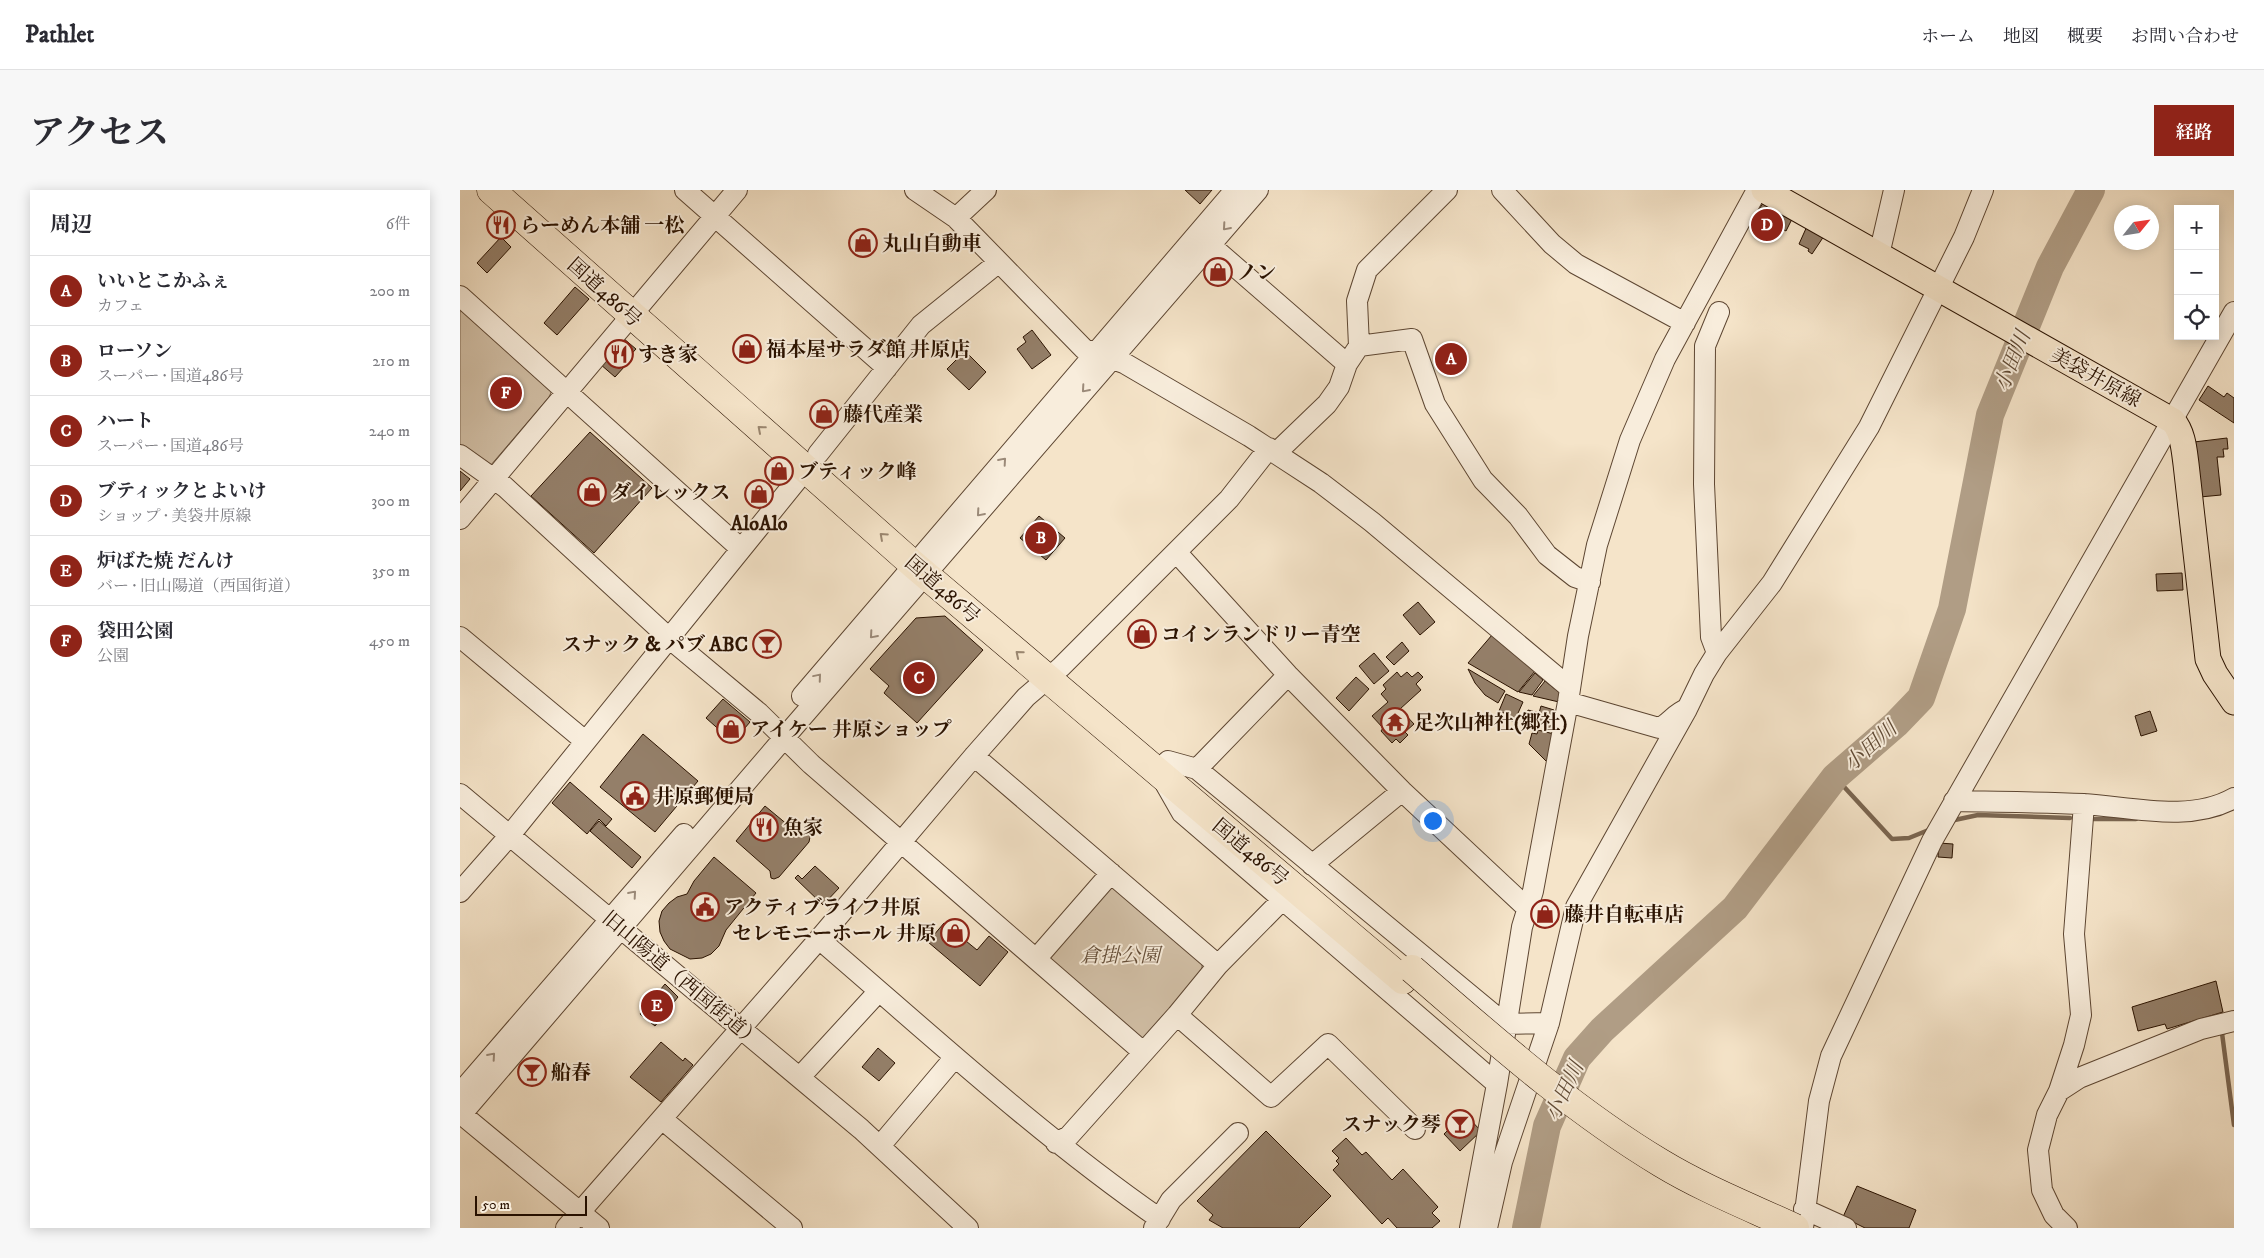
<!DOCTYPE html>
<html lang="ja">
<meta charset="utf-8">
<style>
:root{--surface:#fff;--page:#f7f7f7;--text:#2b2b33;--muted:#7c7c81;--line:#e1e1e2;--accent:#8f2418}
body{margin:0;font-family:"IM FELL DW Pica","Noto Serif JP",serif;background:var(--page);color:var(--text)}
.controls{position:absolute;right:15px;top:15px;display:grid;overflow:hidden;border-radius:0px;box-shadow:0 2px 12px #0003}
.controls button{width:45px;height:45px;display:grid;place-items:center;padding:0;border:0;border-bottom:1px solid var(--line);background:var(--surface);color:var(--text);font:25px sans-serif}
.compass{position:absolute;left:1654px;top:15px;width:45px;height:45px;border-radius:50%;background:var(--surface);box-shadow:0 2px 12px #0003;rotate:60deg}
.scale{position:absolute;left:15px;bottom:12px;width:112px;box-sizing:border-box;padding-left:5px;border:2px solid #2a1200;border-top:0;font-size:14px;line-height:18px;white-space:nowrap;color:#2a1200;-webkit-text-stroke:4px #f8eddc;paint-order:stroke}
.you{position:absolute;left:972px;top:630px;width:18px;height:18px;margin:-12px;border:4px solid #fff;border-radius:50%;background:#1a73e8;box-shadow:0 0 0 8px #1a73e833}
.badge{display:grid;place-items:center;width:32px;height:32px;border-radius:50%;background:var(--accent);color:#fff;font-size:16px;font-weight:700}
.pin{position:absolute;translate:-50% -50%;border:2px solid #fff;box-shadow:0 1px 5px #0006}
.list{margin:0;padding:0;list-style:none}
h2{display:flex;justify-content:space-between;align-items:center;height:65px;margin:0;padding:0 20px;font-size:21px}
h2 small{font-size:16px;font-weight:400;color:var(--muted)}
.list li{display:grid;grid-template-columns:32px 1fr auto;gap:15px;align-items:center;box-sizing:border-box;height:70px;padding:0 20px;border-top:1px solid var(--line)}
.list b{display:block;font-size:19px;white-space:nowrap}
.list p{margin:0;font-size:16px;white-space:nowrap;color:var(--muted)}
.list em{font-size:16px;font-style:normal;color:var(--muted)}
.icon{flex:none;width:28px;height:28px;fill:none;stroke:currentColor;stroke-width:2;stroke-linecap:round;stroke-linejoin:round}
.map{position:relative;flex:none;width:1774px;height:1038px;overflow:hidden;border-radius:0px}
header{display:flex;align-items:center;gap:30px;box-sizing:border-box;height:70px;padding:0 25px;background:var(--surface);border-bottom:1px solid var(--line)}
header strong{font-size:24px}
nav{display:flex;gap:28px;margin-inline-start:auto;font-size:18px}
.intro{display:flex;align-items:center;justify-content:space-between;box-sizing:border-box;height:120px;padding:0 30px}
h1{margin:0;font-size:35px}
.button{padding:12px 22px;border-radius:0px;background:var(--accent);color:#fff;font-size:18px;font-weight:700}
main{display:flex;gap:30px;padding:0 30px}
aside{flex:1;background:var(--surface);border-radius:0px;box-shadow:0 2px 12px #0003}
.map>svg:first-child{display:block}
.park{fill:#d2c0a7;stroke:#7e6954}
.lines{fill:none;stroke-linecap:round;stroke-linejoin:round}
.stream{stroke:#7a6550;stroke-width:4.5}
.river{stroke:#b09d85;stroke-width:28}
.building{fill:#947f69;stroke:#2a1200}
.minor-casing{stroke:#5d4632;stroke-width:22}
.major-casing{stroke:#2a1200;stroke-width:27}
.highway-casing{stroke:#2a1200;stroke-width:29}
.minor{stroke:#f8eddc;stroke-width:20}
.major{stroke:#f5e4c9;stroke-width:25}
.highway{stroke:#f5e4c9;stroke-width:28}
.highway-bridge-casing{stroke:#2a1200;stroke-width:29;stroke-linecap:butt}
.highway-bridge{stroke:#f5e4c9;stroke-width:28}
.oneway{stroke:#9b8a79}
.oneway2{stroke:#9a866f}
.labels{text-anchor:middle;stroke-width:4;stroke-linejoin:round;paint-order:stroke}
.poi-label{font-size:20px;font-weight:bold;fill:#2a1200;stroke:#f8eddc;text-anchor:start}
.street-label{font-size:20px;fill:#2a1200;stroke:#f8eddc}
.park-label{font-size:20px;font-style:italic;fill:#654f3a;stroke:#f8eddc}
.water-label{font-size:21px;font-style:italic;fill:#604a35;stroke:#f8eddc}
</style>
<header>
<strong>Pathlet</strong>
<nav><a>ホーム</a><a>地図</a><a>概要</a><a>お問い合わせ</a></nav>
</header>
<div class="intro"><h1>アクセス</h1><a class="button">経路</a></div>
<main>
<aside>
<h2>周辺<small>6件</small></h2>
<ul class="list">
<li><span class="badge">A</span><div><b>いいとこかふぇ</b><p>カフェ</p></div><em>200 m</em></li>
<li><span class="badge">B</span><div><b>ローソン</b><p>スーパー · 国道486号</p></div><em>210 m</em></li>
<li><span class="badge">C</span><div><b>ハート</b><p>スーパー · 国道486号</p></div><em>240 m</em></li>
<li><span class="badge">D</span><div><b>ブティックとよいけ</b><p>ショップ · 美袋井原線</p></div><em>300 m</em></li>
<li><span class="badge">E</span><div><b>炉ばた焼 だんけ</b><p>バー · 旧山陽道（西国街道）</p></div><em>350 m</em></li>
<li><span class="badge">F</span><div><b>袋田公園</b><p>公園</p></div><em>450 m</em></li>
</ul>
</aside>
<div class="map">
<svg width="1774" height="1038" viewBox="0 0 1774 1038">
<rect width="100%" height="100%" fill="#f5e4c9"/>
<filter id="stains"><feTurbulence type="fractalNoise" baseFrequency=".004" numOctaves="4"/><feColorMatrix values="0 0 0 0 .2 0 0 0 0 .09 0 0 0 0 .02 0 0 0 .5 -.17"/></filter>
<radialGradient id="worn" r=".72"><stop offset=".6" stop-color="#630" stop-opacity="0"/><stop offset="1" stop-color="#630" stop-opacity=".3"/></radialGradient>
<path class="park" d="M5 119 93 198 89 207 30 276 0 259V122Z
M652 690 742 769V780L684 849H679L588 770Z"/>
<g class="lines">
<path class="stream" d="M1375 587 1432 649 1449 648 1471 639
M1629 629H1676
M1490 631 1518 625 1610 628
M1765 842 1762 843 1774 935"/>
<path class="river" d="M1066 1038 1087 936 1117 868 1142 840 1275 718 1375 587 1436 534 1461 508 1492 419 1530 225 1590 77 1631 0"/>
</g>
<path class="building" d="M725 0H752L740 14Z
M1303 13 1332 29 1326 41 1296 24Z
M1348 34 1364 46 1352 64 1348 61 1349 59 1339 54Z
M41 47 51 57 27 83 17 73Z
M115 97 129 109 97 145 84 133Z
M572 140 591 165 572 179 557 159 566 152 563 147Z
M163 148 176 159 162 174 165 176 155 187 140 174Z
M505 161 526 182 509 200 487 179Z
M1748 196 1764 207 1767 203 1774 208V233L1739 210Z
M130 242 192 298 134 363 71 306Z
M1767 248 1768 259H1763L1764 267H1757L1761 305 1740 307 1734 252Z
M0 281 10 289 0 301Z
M579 326 605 348 586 370 560 348Z
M1722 383 1723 400 1697 401 1696 384Z
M958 412 975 432 960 445 943 425Z
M485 426 523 460 457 533 424 503 429 496 410 479 456 428Z
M684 432 696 444 681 459 669 446Z
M1032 445 1075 481 1058 502 1008 473Z
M942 452 949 461 934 475 926 467Z
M914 463 929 481 914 494 899 476Z
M1008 479 1045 501 1038 513 1025 505 1015 493Z
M937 482 941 487 947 482 952 487 958 482 963 487 956 494 961 500 940 519 954 534 945 542 948 545 940 553 936 549 932 553 921 541 923 538 912 526 928 512 921 504 926 499 923 495Z
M1075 483 1083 490 1072 505 1059 502Z
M896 487 909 499 889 521 876 508Z
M1085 491 1100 503 1099 512 1073 506Z
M1046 504 1063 512 1054 532 1047 529 1049 525 1039 521Z
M263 509 290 532 273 552 246 528Z
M1081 516 1094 520 1090 538 1065 531 1068 520 1079 523Z
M1690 521 1697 541 1681 546 1675 526Z
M1078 540 1094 544 1089 574 1069 554 1072 543 1077 544Z
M183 544 238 591 195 642 140 597Z
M110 592 152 629 146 636 139 629 127 644 92 613Z
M305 616 340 645 347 644 350 647 349 652 319 687 314 689 311 688 310 681 276 651Z
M139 631 181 667 172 678 130 641Z
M1479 653 1493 654 1492 668 1478 667Z
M254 667 296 703 266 740 259 756 251 764 242 768 230 769 210 759 204 751 200 742 199 731 202 721 209 713 217 707 227 704 234 691Z
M355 676 379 698 363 715 335 688 338 685 342 689Z
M484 733 517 760 529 746 548 762 520 796 468 752Z
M1756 791 1763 822 1707 839 1705 834 1678 841 1672 817Z
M205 794 218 807 195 836 180 824Z
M201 852 223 871 225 868 233 875 201 912 170 887Z
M418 858 435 873 419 891 402 877Z
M1005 924 1021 941 1000 961 984 944Z
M806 941 871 1006 839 1038H763L749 1030 753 1025 737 1011Z
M886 948 902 965 906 962 932 990 943 979 978 1017 972 1023 980 1031 972 1038H937L928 1028 922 1034 873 980 879 974 876 971 879 968 872 961Z
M1397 996 1456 1020 1449 1038H1405L1383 1027Z"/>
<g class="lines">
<defs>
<path id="minor" d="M225 0 427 178
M455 0 496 28 624 159 664 173 789 246 861 293 912 332 1110 498
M1042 0 1092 54 1116 74 1225 133
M496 28 526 0
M741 47 887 174
M1419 65 1434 0
M0 106 280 358
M899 156 952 149 975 214 1023 290 1058 326 1087 365 1115 387 1130 392
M816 263 867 214 879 197 887 174 899 156 897 111 907 80 987 0
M358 264 461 135 539 72
M0 265 45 297 209 448 299 523 351 574 683 862
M0 329 277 0
M717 363 828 485 942 601 1067 718
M0 447 125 551
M1257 463 1312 393 1409 237 1504 47 1523 0
M342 506 775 0
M1108 512 1199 538C1209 534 1215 523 1227 519L1244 484 1257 463 1251 447 1244 294 1245 156 1259 122
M514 566 758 775
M708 571 737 579 1045 834 1089 833
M737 579 828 485
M706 595 722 623 1037 894
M0 604 401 939 508 1038
M1494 611C1537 612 1581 612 1624 614 1671 617 1730 633 1774 608
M852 675 942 601
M0 702 50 645 346 279
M359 749C471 845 579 945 700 1029
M576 769 651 683
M717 825 811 907 868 854 955 939
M340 887 419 801
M1599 901 1614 855 1621 825 1614 744 1624 614
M0 903 224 644
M0 923 139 1038
M0 926 324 548 798 0
M202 929 332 1038
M596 953 609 946 717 825 758 775 823 709
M420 956 495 867
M1344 1019 1386 1038
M106 1038 359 749 514 566 566 507 601 477 769 309 809 258
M694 1038 711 1010 778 943
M1010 1038 1037 894 1062 737 1073 701 1108 512 1118 446 1137 355 1170 250 1205 169 1297 0
M1027 1038 1042 972 1089 833 1116 717 1227 519
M1343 1038 1359 911 1371 866 1472 651 1774 122
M1607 1038 1594 1025 1582 1000 1578 960 1587 925 1599 901 1619 888 1741 839 1774 831"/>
<path id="major" d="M1304 0 1713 231C1723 243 1724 259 1726 274L1748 469 1755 484 1774 512"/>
<path id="highway" d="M31 0 454 375 943 790"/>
</defs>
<use href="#minor" class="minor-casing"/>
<use href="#major" class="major-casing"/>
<use href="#highway" class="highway-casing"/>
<use href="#minor" class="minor"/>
<use href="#major" class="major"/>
<use href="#highway" class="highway"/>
<defs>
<path id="highway-bridge" d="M952 779C1032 848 1111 919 1201 973 1244 999 1290 1017 1335 1038"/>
</defs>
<use href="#highway-bridge" class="highway-bridge-casing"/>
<use href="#highway-bridge" class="highway-bridge"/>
</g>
<defs><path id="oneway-chevron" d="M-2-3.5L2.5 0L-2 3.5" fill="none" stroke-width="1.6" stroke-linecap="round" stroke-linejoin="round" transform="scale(1.25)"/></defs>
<g class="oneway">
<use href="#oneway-chevron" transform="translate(766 37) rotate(131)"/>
<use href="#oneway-chevron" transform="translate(625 199) rotate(131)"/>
<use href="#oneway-chevron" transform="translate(543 271) rotate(-49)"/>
<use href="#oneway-chevron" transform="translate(520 323) rotate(131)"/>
<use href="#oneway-chevron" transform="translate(413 445) rotate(131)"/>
<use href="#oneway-chevron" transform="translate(358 487) rotate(-50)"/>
<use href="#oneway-chevron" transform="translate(173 704) rotate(-49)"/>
<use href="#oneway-chevron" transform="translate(32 866) rotate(-49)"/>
</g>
<g class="oneway2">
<use href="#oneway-chevron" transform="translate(301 239) rotate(-139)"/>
<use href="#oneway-chevron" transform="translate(423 346) rotate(-138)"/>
<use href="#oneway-chevron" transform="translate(559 464) rotate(-140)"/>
</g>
<defs>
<symbol id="restaurant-ring" viewBox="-11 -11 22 22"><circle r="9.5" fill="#f8eddc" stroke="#8f2418" stroke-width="1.5"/><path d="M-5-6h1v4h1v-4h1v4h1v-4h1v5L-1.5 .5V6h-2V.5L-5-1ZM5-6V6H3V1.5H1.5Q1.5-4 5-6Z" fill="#8f2418"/></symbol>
<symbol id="shop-ring" viewBox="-11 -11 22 22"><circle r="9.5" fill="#f8eddc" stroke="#8f2418" stroke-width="1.5"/><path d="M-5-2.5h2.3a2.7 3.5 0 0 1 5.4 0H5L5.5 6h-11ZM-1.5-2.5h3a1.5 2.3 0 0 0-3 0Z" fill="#8f2418"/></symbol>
<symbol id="bar-ring" viewBox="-11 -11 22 22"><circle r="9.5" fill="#f8eddc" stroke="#8f2418" stroke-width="1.5"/><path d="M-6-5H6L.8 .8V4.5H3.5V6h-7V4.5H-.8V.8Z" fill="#8f2418"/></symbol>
<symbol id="temple-ring" viewBox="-11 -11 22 22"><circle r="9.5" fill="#f8eddc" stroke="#8f2418" stroke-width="1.5"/><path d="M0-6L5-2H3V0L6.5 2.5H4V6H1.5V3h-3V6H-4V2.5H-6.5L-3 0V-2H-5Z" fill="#8f2418"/></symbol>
<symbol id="civic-ring" viewBox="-11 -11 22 22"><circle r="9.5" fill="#f8eddc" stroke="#8f2418" stroke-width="1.5"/><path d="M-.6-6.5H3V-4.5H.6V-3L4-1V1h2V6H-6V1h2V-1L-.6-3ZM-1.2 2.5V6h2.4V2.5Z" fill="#8f2418"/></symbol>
</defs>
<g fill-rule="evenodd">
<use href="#restaurant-ring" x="25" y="19" width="32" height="32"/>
<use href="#shop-ring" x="387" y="37" width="32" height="32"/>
<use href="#shop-ring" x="742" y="66" width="32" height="32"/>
<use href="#shop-ring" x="271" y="143" width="32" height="32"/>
<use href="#restaurant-ring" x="143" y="148" width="32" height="32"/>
<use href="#shop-ring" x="348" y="208" width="32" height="32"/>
<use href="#shop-ring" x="303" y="265" width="32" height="32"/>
<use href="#shop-ring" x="116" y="286" width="32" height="32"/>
<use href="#shop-ring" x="283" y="288" width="32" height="32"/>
<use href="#shop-ring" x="666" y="428" width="32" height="32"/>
<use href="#bar-ring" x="291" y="438" width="32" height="32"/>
<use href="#temple-ring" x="919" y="516" width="32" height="32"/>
<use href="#shop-ring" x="255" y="523" width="32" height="32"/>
<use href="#civic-ring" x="159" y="590" width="32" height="32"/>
<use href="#restaurant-ring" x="288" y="621" width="32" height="32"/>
<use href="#civic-ring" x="229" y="701" width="32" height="32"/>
<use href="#shop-ring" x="1069" y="708" width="32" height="32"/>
<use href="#shop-ring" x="479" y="727" width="32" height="32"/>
<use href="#bar-ring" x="56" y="866" width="32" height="32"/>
<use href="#bar-ring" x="984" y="918" width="32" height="32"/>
</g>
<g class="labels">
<g class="poi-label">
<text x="60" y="42">らーめん本舗 一松</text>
<text x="422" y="60">丸山自動車</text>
<text x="777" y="89">ノン</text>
<text x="306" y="166">福本屋サラダ館 井原店</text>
<text x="178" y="171">すき家</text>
<text x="383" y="231">藤代産業</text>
<text x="338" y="288">ブティック峰</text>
<text x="151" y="309">ダイレックス</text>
<text x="299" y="340" text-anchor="middle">AloAlo</text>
<text x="701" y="451">コインランドリー青空</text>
<text x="288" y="461" text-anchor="end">スナック &amp; パブ ABC</text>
<text x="954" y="539">足次山神社(郷社)</text>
<text x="290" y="546">アイケー 井原ショップ</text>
<text x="194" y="613">井原郵便局</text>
<text x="323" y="644">魚家</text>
<text x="264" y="724">アクティブライフ井原</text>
<text x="1104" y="731">藤井自転車店</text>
<text x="476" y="750" text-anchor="end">セレモニーホール 井原</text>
<text x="91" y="889">船春</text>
<text x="981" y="941" text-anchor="end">スナック琴</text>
</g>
<g class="street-label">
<text transform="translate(145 102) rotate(42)" y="7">国道486号</text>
<text transform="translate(1636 187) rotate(29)" y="7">美袋井原線</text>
<text transform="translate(483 399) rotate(41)" y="7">国道486号</text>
<text transform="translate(791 662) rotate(40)" y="7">国道486号</text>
<text transform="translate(222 789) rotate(40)" y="7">旧山陽道（西国街道）</text>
</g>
<g class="park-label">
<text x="660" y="772">倉掛公園</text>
</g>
<g class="water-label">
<text transform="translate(1552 171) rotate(-68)" y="7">小田川</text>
<text transform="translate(1410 556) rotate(-42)" y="7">小田川</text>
<text transform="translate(1104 901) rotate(-65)" y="7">小田川</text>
</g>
</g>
<rect width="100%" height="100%" filter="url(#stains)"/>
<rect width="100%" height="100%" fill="url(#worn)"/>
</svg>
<div class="controls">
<button>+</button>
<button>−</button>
<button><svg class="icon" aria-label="locate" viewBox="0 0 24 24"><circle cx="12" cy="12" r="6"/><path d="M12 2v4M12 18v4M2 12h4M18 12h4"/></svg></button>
</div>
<svg class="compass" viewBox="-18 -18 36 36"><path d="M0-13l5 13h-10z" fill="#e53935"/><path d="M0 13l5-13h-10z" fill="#7c7c81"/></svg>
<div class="scale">50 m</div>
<div class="you"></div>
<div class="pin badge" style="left:991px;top:169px">A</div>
<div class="pin badge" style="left:581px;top:348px">B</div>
<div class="pin badge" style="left:459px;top:488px">C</div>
<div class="pin badge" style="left:1307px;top:35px">D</div>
<div class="pin badge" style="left:197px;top:816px">E</div>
<div class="pin badge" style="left:46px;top:203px">F</div>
</div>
</main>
